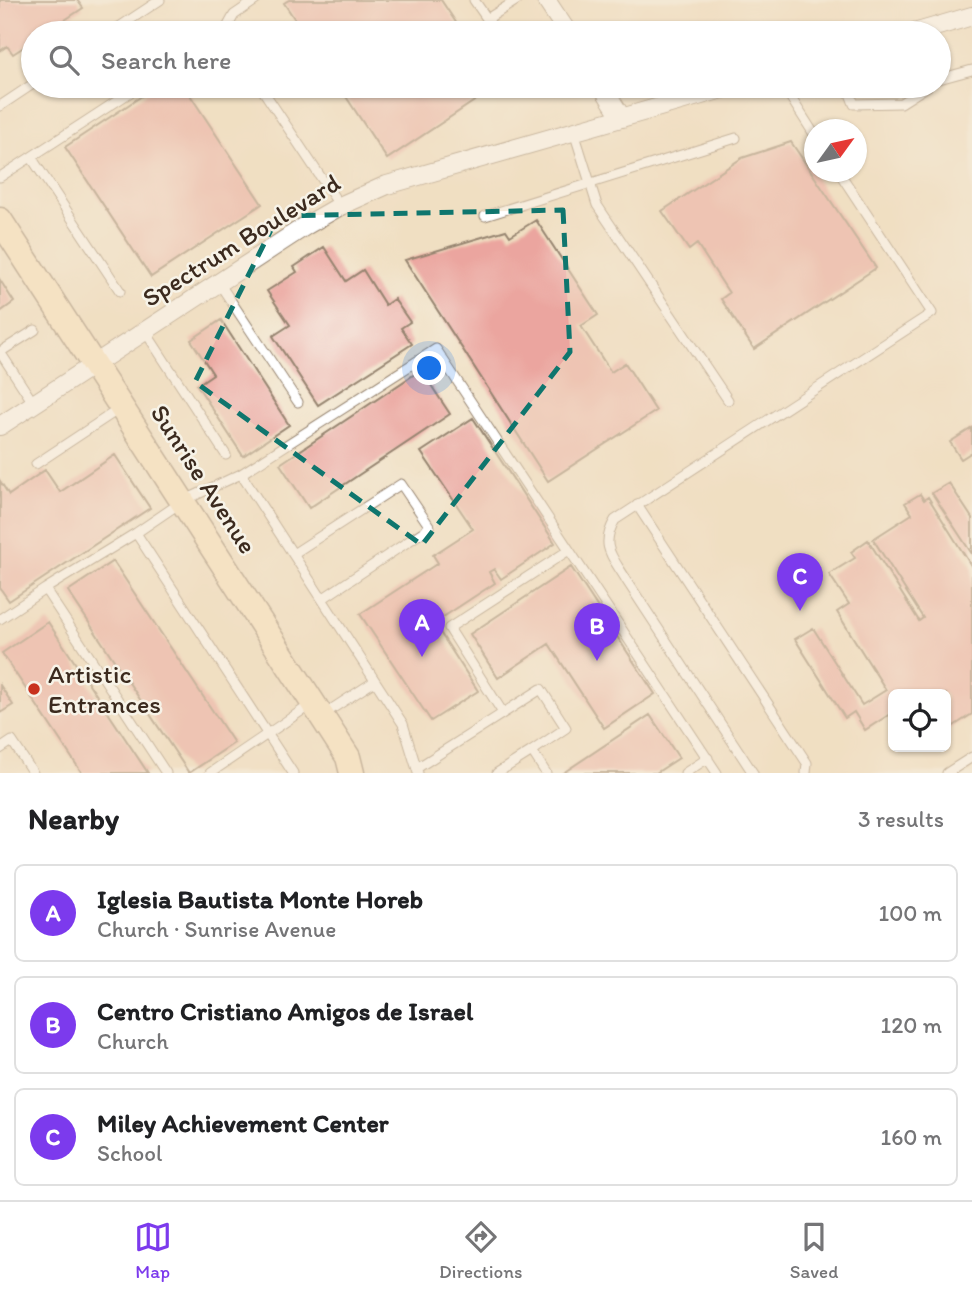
<!DOCTYPE html>
<meta charset="utf-8">
<style>
:root{--surface:#fff;--page:#f2f2f2;--text:#202124;--muted:#757577;--line:#e0e0e0;--accent:#7c3aed}
body{margin:0;font-family:Itim,sans-serif;background:var(--page);color:var(--text)}
.controls{position:absolute;right:21px;bottom:21px;display:grid;overflow:hidden;border-radius:10px;box-shadow:0 2px 5px #0004}
.controls button{width:63px;height:63px;display:grid;place-items:center;padding:0;border:0;border-bottom:2px solid var(--line);background:var(--surface);color:var(--text);font:35px sans-serif}
.compass{position:absolute;left:804px;top:119px;width:63px;height:63px;border-radius:50%;background:var(--surface);box-shadow:0 2px 5px #0004;rotate:57deg}
.you{position:absolute;left:430px;top:369px;width:24px;height:24px;margin:-18px;border:5px solid #fff;border-radius:50%;background:#1a73e8;box-shadow:0 0 0 10px #1a73e833}
.badge{display:grid;place-items:center;width:46px;height:46px;border-radius:50%;background:var(--accent);color:#fff;font-size:23px;font-weight:700}
.pin{position:absolute;translate:-50% -58px;filter:drop-shadow(0 2px 4px #0008)}
.pin::after{content:'';position:absolute;top:37px;width:24px;height:21px;background:inherit;clip-path:polygon(0 0,100% 0,50% 100%)}
.list{margin:0;padding:0;list-style:none}
h2{display:flex;justify-content:space-between;align-items:center;height:91px;margin:0;padding:0 28px;font-size:30px}
h2 small{font-size:23px;font-weight:400;color:var(--muted)}
.list li{display:grid;grid-template-columns:46px 1fr auto;gap:21px;align-items:center;box-sizing:border-box;height:98px;margin:0 14px 14px;padding:0 14px;border:2px solid var(--line);border-radius:10px}
.list b{display:block;font-size:26px;white-space:nowrap}
.list p{margin:0;font-size:23px;white-space:nowrap;color:var(--muted)}
.list em{font-size:23px;font-style:normal;color:var(--muted)}
.icon{flex:none;width:38px;height:38px;fill:none;stroke:currentColor;stroke-width:2;stroke-linecap:round;stroke-linejoin:round}
.map{position:relative;flex:none;width:972px;height:773px;overflow:hidden}
.search{position:absolute;background:var(--surface);box-shadow:0 2px 5px #0004;left:21px;right:21px;top:21px;height:77px;display:flex;align-items:center;gap:18px;box-sizing:border-box;padding:0 24px;border-radius:38px;color:var(--muted);font-size:26px}
.sheet{height:427px;background:var(--surface)}
nav{display:flex;justify-content:space-around;align-items:center;box-sizing:border-box;height:98px;border-top:2px solid var(--line);background:var(--surface);font-size:19px;color:var(--muted)}
nav a{display:grid;justify-items:center;gap:4px}
nav .on{color:var(--accent)}
.map>svg:first-child{display:block}
.building{fill:#eba59f}
.lines{fill:none;stroke-linecap:round;stroke-linejoin:round}
.lane-casing{stroke:#968470;stroke-width:11}
.street-casing{stroke:#968470;stroke-width:20}
.secondary-casing{stroke:#968470;stroke-width:27}
.lane{stroke:#fff;stroke-width:9}
.street{stroke:#fff;stroke-width:18}
.secondary{stroke:#fbe6c4;stroke-width:24}
.marked{fill:none;stroke:#0f766e;stroke-width:5;stroke-dasharray:14 9;stroke-linejoin:round}
.poi-dot{fill:#c8321e;stroke:#f7f3e8;stroke-width:2.5}
.labels{text-anchor:middle;stroke-width:5;stroke-linejoin:round;paint-order:stroke}
.street-label{font-size:26px;fill:#3b2a1e;stroke:#f7f3e8}
.poi-label{font-size:26px;fill:#3b2a1e;stroke:#f7f3e8;text-anchor:start}
</style>
<div class="map">
<svg width="972" height="773" viewBox="0 0 972 773">
<rect width="100%" height="100%" fill="#f7f3e8"/>
<filter id="ink" filterUnits="userSpaceOnUse"><feTurbulence type="fractalNoise" baseFrequency=".0143" numOctaves="2"/><feDisplacementMap in="SourceGraphic" scale="14" xChannelSelector="R" yChannelSelector="G"/><feConvolveMatrix kernelMatrix="1 2 1 2 8 2 1 2 1" color-interpolation-filters="sRGB"/></filter>
<filter id="wash" filterUnits="userSpaceOnUse"><feTurbulence type="fractalNoise" baseFrequency=".00686" numOctaves="4" result="noise"/><feDisplacementMap in="SourceGraphic" scale="28" xChannelSelector="R" yChannelSelector="G"/><feGaussianBlur stdDeviation="1.57" result="paint"/><feColorMatrix in="noise" values="0 0 0 0 0 0 0 0 0 0 0 0 0 0 0 0 0 1.4 0 .05"/><feComposite in="paint" operator="in"/></filter>
<g filter="url(#wash)">
<rect width="100%" height="100%" fill="#f0dfc2"/>
<g id="blocks">
<path class="building" d="M0 0H77L83 8 45 33H33V41L13 54 7 46 0 51Z
M289 0H441L463 33H304L284 3Z
M157 86H184L262 204 151 277 65 147Z
M339 86H497L387 159Z
M791 142 876 268 754 349 721 299 729 293 697 244 689 250 662 211 742 158Z
M536 220 598 315 581 326 611 372 625 363 656 411 548 481 405 260 506 230 510 236Z
M324 247 346 281 363 270 385 305 394 299 410 322 401 328 412 344 318 405 273 336 290 325 267 291 297 272 294 267Z
M0 280 14 302 0 312Z
M221 320 289 425 243 456 197 385 213 374 191 340Z
M421 370 450 414 309 508 280 464Z
M473 418 555 543 501 579 494 569 489 572 495 583 434 623 478 691 431 721 360 614 438 563 433 555 473 529 421 452Z
M972 428V452L961 459 950 442Z
M115 455 150 508 9 601 0 588V481L9 495 45 470 60 492Z
M949 483 972 518V554L932 493Z
M920 494 924 500 928 497 972 567V714L946 731V694H893V718L890 714 865 730 854 712 845 718 795 639 813 628 862 705 886 690 837 612 849 604 829 574 855 558 851 552 868 540 919 621 923 618 873 539 912 514 905 503Z
M113 561 234 743 189 773 68 591Z
M571 567 655 694 604 728 549 644 498 678 470 634Z
M48 622 148 773H82L2 653Z
M0 685 13 705 0 713Z
M650 715 679 758 656 773H563Z"/>
</g>
</g>
<g filter="url(#ink)">
<use href="#blocks" fill-opacity="0" stroke="#968470" stroke-width="2"/>
<g class="lines">
<defs>
<path id="lane" d="M474 0 497 33
M487 19 517 0
M110 33 160 0
M224 33 234 15 256 0
M939 79 972 70
M260 86 340 206
M789 86 791 98 814 134
M847 86 854 104 901 103 928 86
M0 106 33 84
M574 132 597 205 728 400
M31 157 140 86
M0 177 31 157 120 291
M485 216 736 138
M219 283 298 402
M145 331 226 455
M0 352 34 404
M0 352 35 330
M36 464 119 409
M241 474 403 724 418 773
M637 505 807 763 806 773
M136 533 45 589 166 773
M293 554 401 484 430 527 322 599
M0 619 45 589
M503 713 449 628 569 550
M324 714 375 681
M0 749 12 741 33 773
M417 768 541 689 566 728 532 751 546 773
M210 773 313 703
M293 773 136 533 183 501 241 474 436 349 717 773
M497 773 532 751
M685 773 708 758
M753 773 627 581C613 557 599 547 615 520L932 313 839 172
M947 773 972 757"/>
<path id="street" d="M546 0 568 33
M914 33 972 16
M602 86 622 118
M0 426 307 225 340 206 387 185 733 86"/>
<path id="secondary" d="M0 220 348 757 352 773"/>
</defs>
<use href="#lane" class="lane-casing"/>
<use href="#street" class="street-casing"/>
<use href="#secondary" class="secondary-casing"/>
<use href="#lane" class="lane"/>
<use href="#street" class="street"/>
<use href="#secondary" class="secondary"/>
</g>
</g>
<path d="M0 0H972V773H0ZM563 210 570 352 422 545 195 382 278 216Z" fill="#f0dfc2" fill-opacity=".55" fill-rule="evenodd"/>
<path class="marked" d="M563 210 570 352 422 545 195 382 278 216Z"/>
<circle class="poi-dot" cx="34" cy="689" r="7"/>
<g class="labels">
<g class="street-label">
<text transform="translate(241 240) rotate(-32)" y="9">Spectrum Boulevard</text>
<text transform="translate(204 479) rotate(57)" y="9">Sunrise Avenue</text>
</g>
<g class="poi-label">
<text x="48" y="683">Artistic<tspan x="48" dy="30">Entrances</tspan></text>
</g>
</g>
</svg>
<div class="controls">
<button><svg class="icon" aria-label="locate" viewBox="0 0 24 24"><circle cx="12" cy="12" r="6"/><path d="M12 2v4M12 18v4M2 12h4M18 12h4"/></svg></button>
</div>
<svg class="compass" viewBox="-18 -18 36 36"><path d="M0-13l5 13h-10z" fill="#e53935"/><path d="M0 13l5-13h-10z" fill="#757577"/></svg>
<div class="you"></div>
<div class="pin badge" style="left:422px;top:657px">A</div>
<div class="pin badge" style="left:597px;top:661px">B</div>
<div class="pin badge" style="left:800px;top:611px">C</div>
<div class="search"><svg class="icon" aria-label="search" viewBox="0 0 24 24"><circle cx="10" cy="10" r="6"/><path d="M15 15l6 6"/></svg>Search here</div>
</div>
<section class="sheet">
<h2>Nearby<small>3 results</small></h2>
<ul class="list">
<li><span class="badge">A</span><div><b>Iglesia Bautista Monte Horeb</b><p>Church · Sunrise Avenue</p></div><em>100 m</em></li>
<li><span class="badge">B</span><div><b>Centro Cristiano Amigos de Israel</b><p>Church</p></div><em>120 m</em></li>
<li><span class="badge">C</span><div><b>Miley Achievement Center</b><p>School</p></div><em>160 m</em></li>
</ul>
</section>
<nav>
<a class="on"><svg class="icon" aria-label="map" viewBox="0 0 24 24"><path d="M3 6l6-2 6 2 6-2v14l-6 2-6-2-6 2zM9 4v14M15 6v14"/></svg>Map</a>
<a><svg class="icon" aria-label="directions" viewBox="0 0 24 24"><path d="M12 3l9 9-9 9-9-9zM9 14v-3h6M13 9l2 2-2 2"/></svg>Directions</a>
<a><svg class="icon" aria-label="saved" viewBox="0 0 24 24"><path d="M7 4h10v16l-5-4-5 4z"/></svg>Saved</a>
</nav>
